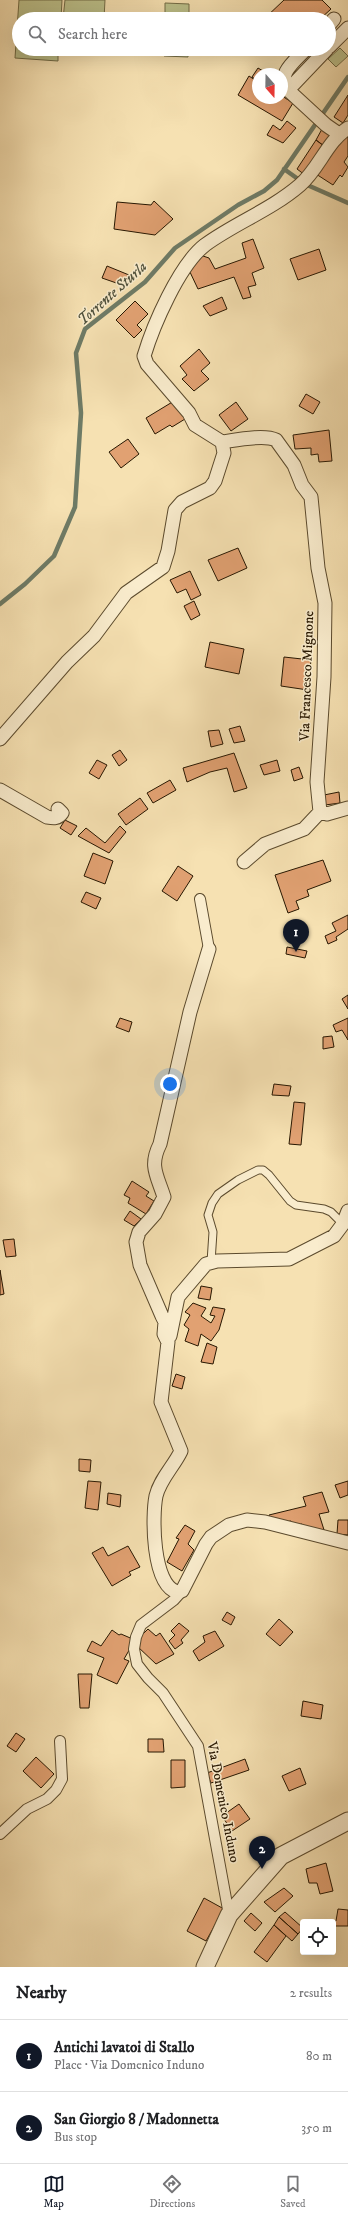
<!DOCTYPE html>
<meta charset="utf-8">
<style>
:root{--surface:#fff;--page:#f2f2f2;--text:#202124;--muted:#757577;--line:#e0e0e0;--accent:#111827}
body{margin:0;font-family:"IM FELL DW Pica",serif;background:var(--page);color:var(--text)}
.controls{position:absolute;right:12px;bottom:12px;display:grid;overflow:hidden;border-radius:4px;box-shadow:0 4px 16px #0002}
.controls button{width:36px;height:36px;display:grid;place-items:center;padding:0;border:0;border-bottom:1px solid var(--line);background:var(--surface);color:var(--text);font:20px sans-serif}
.compass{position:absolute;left:252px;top:68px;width:36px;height:36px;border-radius:50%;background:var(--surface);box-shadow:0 4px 16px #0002;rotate:160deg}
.you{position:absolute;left:170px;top:1084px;width:14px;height:14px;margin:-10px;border:3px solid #fff;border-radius:50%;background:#1a73e8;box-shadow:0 0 0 6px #1a73e833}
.badge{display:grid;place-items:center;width:26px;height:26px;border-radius:50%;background:var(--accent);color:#fff;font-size:13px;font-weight:700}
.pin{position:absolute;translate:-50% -33px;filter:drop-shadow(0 1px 2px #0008)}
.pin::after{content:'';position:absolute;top:21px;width:14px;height:12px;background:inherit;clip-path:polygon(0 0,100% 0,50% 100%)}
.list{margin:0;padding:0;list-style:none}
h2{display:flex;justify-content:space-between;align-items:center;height:52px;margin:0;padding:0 16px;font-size:17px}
h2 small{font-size:13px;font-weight:400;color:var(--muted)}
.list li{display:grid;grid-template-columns:26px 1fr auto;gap:12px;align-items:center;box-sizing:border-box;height:72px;padding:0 16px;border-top:1px solid var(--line)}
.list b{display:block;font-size:15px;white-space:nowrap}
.list p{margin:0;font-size:13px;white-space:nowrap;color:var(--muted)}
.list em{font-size:13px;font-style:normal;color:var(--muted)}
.icon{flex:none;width:22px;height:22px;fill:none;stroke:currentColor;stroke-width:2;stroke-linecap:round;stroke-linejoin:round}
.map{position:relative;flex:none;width:348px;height:1967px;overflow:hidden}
.search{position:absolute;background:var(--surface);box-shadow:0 4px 16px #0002;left:12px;right:12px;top:12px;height:44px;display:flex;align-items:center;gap:10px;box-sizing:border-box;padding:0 14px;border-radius:22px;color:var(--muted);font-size:15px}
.sheet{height:196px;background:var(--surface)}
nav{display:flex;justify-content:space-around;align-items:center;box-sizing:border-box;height:56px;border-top:1px solid var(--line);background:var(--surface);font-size:11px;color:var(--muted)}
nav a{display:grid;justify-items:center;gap:2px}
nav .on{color:var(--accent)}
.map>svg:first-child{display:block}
.green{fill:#bdc28c;stroke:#726c46}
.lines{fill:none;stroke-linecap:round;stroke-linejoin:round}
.stream{stroke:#6e7b66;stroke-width:4.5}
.building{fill:#e1a172;stroke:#271701}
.service-casing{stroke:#5b4a2d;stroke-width:9}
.pedestrian-casing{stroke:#5b4a2d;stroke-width:12}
.minor-casing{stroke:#5b4a2d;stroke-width:15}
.tertiary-casing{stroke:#5b4a2d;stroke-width:19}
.service{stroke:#f9eccd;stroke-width:7}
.pedestrian{stroke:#f9eccd;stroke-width:10}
.minor{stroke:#f9eccd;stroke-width:13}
.tertiary{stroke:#f9eccd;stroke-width:17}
.labels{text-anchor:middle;stroke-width:3;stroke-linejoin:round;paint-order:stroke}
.street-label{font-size:14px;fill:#271701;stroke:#f9eccd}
.water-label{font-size:15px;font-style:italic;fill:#50513c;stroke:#f9eccd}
</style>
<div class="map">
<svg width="348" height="1967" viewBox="0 0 348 1967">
<rect width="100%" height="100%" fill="#f6e1b2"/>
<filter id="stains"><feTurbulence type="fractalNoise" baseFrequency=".005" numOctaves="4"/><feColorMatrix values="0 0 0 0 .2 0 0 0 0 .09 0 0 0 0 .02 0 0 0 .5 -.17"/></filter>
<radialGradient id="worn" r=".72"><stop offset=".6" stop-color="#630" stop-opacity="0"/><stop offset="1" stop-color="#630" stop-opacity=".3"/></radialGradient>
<path class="green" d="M19 0H62L61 19H19V49H58V61L15 58Z
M65 0H105L104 19H63Z
M165 3 189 4V19H165Z
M340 48 348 56 336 67 328 59Z
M164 49H188V57L164 56Z"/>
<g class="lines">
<path class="stream" d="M284 169 305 184 348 203
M0 604 25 584 54 556 75 507 81 413 76 353 85 329 145 282 175 248 238 205 264 191 277 180 348 77"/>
</g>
<path class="building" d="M284 0H322L331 9 320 19H264Z
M258 68 268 74H258V81L252 77Z
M249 76 258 82V98H282V96L293 103 282 121 238 95Z
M348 95V115L343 123 334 117Z
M287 121 296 128 283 143 267 135 273 125 280 130Z
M322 129 331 135 324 146 316 140Z
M344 134 348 138V156L344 162 348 167 342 177 340 175 333 185 316 174Z
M316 140 324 146 305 175 297 169Z
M154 201 173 219 155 235 114 229 117 202 151 205Z
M253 239 264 268 252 273 256 285 248 287 251 297 243 299 234 277 198 289 189 270 198 259 203 256 209 258 215 269 246 258 242 243Z
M319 249 326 270 298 280 290 259Z
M107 266 129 275 125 286 102 278Z
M222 297 227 309 210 316 203 306Z
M135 301 148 314 137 325 142 330 134 338 116 320Z
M199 349 210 363 201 371 209 379 194 391 182 379 187 375 180 366Z
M306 394 320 402 313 414 299 406Z
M174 401 185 419 172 427 170 425 155 434 146 418Z
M236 402 248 419 231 431 219 415Z
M329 430 332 461 319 462 318 454 311 455V448L295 449 293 435Z
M128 439 139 454 121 468 109 452Z
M238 548 247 568 218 581 208 560Z
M190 571 201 595 191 600 186 589 177 593 170 580Z
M194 601 200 615 191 620 184 606Z
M210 642 244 649 239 674 205 667Z
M284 657 311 660 308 690 281 686Z
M240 726 245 741 234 743 229 729Z
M219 730 223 744 211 747 208 731Z
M120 750 127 760 119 766 112 755Z
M234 753 247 788 234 792 227 768 210 772 187 782 183 768Z
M97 760 107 765 99 779 89 773Z
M277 760 280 771 264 775 260 765Z
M299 767 303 778 294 781 291 770Z
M170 780 176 790 153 803 147 793Z
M339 792 340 803 325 805 324 795Z
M140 798 148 809 126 825 118 814Z
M65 820 77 826 71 835 60 828Z
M120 826 126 832 109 853 78 836 86 828 105 843Z
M93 853 113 861 105 884 84 876Z
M323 860 331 881 307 890 309 896 296 901 299 909 288 913 275 875Z
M178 866 193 876 177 901 162 891Z
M86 892 101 898 96 909 81 902Z
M348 915V929L336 937 337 940 328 944 325 936 336 931 332 923Z
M287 947 307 951 305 958 286 954Z
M348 995V1009L342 999Z
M120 1018 132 1022 129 1032 116 1027Z
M348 1018V1040L342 1030 336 1032 333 1025Z
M332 1036 334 1047 323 1049V1037Z
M274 1084 291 1086 289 1096 272 1095Z
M294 1102 305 1103 301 1145 289 1144Z
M132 1181 149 1192 146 1196 154 1201 146 1214 128 1203 130 1198 124 1195Z
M130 1211 141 1219 134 1226 124 1220Z
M14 1239 16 1256 6 1257 3 1240Z
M0 1270 4 1294 0 1295Z
M201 1286 212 1288 210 1300 198 1298Z
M193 1303 206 1308 201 1316 211 1323 215 1316 210 1315 213 1307 225 1309 219 1330 211 1341 201 1334 198 1346 185 1341 189 1329 184 1325 190 1315 185 1312Z
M207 1343 217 1347 213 1364 201 1362Z
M176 1374 185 1377 182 1389 172 1386Z
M79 1459 91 1460 90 1472 79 1471Z
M88 1481 101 1482 98 1510 85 1508Z
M348 1481V1495L340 1498 335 1485Z
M322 1492 329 1512 319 1514 325 1533 305 1529 302 1524 292 1526 291 1521 280 1523 270 1521 269 1515 306 1506 303 1497Z
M108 1493 121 1495 120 1507 107 1504Z
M338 1520H348V1535L337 1534Z
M185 1525 195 1531 188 1544 194 1550 182 1571 167 1562 179 1539 176 1538Z
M128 1546 140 1567 129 1572 131 1575 112 1586 92 1553 103 1547 108 1556Z
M227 1612 235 1617 231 1625 222 1620Z
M279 1619 293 1632 280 1646 266 1634Z
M179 1623 189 1631 181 1640 183 1643 175 1649 169 1641 175 1635 171 1631Z
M148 1629 156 1636 160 1633 174 1654 156 1664 137 1646 142 1635Z
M112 1630 119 1635 121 1634 135 1640 124 1659 129 1661 117 1684 97 1675 104 1658 87 1651 92 1641 101 1646Z
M215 1631 224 1646 199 1661 193 1651 205 1642 203 1636Z
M78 1674H92L89 1708H80Z
M303 1701 323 1705 321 1719 301 1716Z
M16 1733 25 1739 16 1752 7 1746Z
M148 1739H163L164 1752H148Z
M36 1757 54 1774 41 1788 23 1771Z
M245 1759 249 1770 211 1783 207 1773Z
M171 1760H185V1787L171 1788Z
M300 1768 306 1784 289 1791 282 1776Z
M239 1804 250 1819 232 1831 222 1816Z
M326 1863 333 1891 320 1894 317 1883H309L306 1869Z
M284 1888 293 1896 275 1912 264 1902Z
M204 1898 224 1909 206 1941 187 1931Z
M338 1909 348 1910V1926H333V1922H324L336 1921Z
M285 1912 303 1928 298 1934 279 1917Z
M251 1913 262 1923 255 1931 244 1921Z
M279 1917 298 1934 292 1941 274 1925Z
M274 1925 286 1936 267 1962 254 1952Z"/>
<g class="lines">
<defs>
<path id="service" d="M211 1262 213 1232 208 1215 212 1203 218 1194 238 1180 258 1170H263L269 1175 290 1201 296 1205 324 1209 331 1212 343 1224"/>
<path id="pedestrian" d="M200 899 209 949
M182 1591 174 1600 141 1625 136 1637 134 1649 137 1664 148 1678 163 1693 198 1746 229 1915
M0 1834 27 1809 47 1799 56 1790 62 1779 60 1741"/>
<path id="minor" d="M329 25 334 19
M329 47 348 28
M327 49 288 90 326 125 339 134
M288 90C275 75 296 60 306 49
M222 442C236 440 264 434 276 440L294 465 302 485 311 497 318 568 325 603 324 677 317 782 320 812 304 829 265 844 244 862
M0 739 67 662 94 636 126 593 163 567 168 551 175 510 182 502 210 488 215 481 224 453 222 442 195 425 189 413 147 364 144 356C153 326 179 265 205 245 235 223 271 210 300 185 319 169 327 141 348 128
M0 790 47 817C53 818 58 819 62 813L58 809
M320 812 327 814 348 808
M209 949 190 1012 160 1144C149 1166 157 1175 164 1197L155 1214 139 1232 136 1242 140 1265 162 1316 165 1322 164 1334 168 1342 161 1402 181 1451C174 1466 160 1479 156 1496 152 1516 152 1585 177 1592L182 1591 206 1544 211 1537 229 1525 247 1520 265 1522 348 1543
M170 1336 178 1297 206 1264 217 1261 289 1259 334 1236 343 1224 348 1211"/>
<path id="tertiary" d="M205 1967 229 1915 281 1856 348 1821"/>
</defs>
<use href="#service" class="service-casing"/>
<use href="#pedestrian" class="pedestrian-casing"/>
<use href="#minor" class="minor-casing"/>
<use href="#tertiary" class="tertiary-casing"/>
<use href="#service" class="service"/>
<use href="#pedestrian" class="pedestrian"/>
<use href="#minor" class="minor"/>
<use href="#tertiary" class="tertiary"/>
</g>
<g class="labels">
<g class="street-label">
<text transform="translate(306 676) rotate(-88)" y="5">Via Francesco Mignone</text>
<text transform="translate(224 1802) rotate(79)" y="5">Via Domenico Induno</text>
</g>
<g class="water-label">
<text transform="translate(112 293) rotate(-42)" y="5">Torrente Sturla</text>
</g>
</g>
<rect width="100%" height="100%" filter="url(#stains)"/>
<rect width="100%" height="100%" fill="url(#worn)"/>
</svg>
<div class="controls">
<button><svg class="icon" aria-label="locate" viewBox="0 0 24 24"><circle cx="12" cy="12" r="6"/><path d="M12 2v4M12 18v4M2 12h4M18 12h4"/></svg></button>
</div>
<svg class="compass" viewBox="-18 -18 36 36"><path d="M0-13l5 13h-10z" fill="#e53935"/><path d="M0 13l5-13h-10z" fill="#757577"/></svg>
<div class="you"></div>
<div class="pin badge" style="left:296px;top:952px">1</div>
<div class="pin badge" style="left:262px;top:1869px">2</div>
<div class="search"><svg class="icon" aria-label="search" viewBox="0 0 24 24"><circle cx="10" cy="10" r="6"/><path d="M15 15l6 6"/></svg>Search here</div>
</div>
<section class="sheet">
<h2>Nearby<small>2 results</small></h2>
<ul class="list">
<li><span class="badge">1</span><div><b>Antichi lavatoi di Stallo</b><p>Place · Via Domenico Induno</p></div><em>80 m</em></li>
<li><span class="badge">2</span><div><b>San Giorgio 8 / Madonnetta</b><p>Bus stop</p></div><em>350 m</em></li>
</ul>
</section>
<nav>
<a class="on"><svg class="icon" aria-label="map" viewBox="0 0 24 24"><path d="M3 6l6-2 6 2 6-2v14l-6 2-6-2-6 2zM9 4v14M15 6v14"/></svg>Map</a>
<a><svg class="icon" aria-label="directions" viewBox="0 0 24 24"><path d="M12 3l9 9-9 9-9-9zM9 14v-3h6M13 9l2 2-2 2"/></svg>Directions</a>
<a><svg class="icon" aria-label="saved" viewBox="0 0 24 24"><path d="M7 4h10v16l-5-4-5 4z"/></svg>Saved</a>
</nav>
